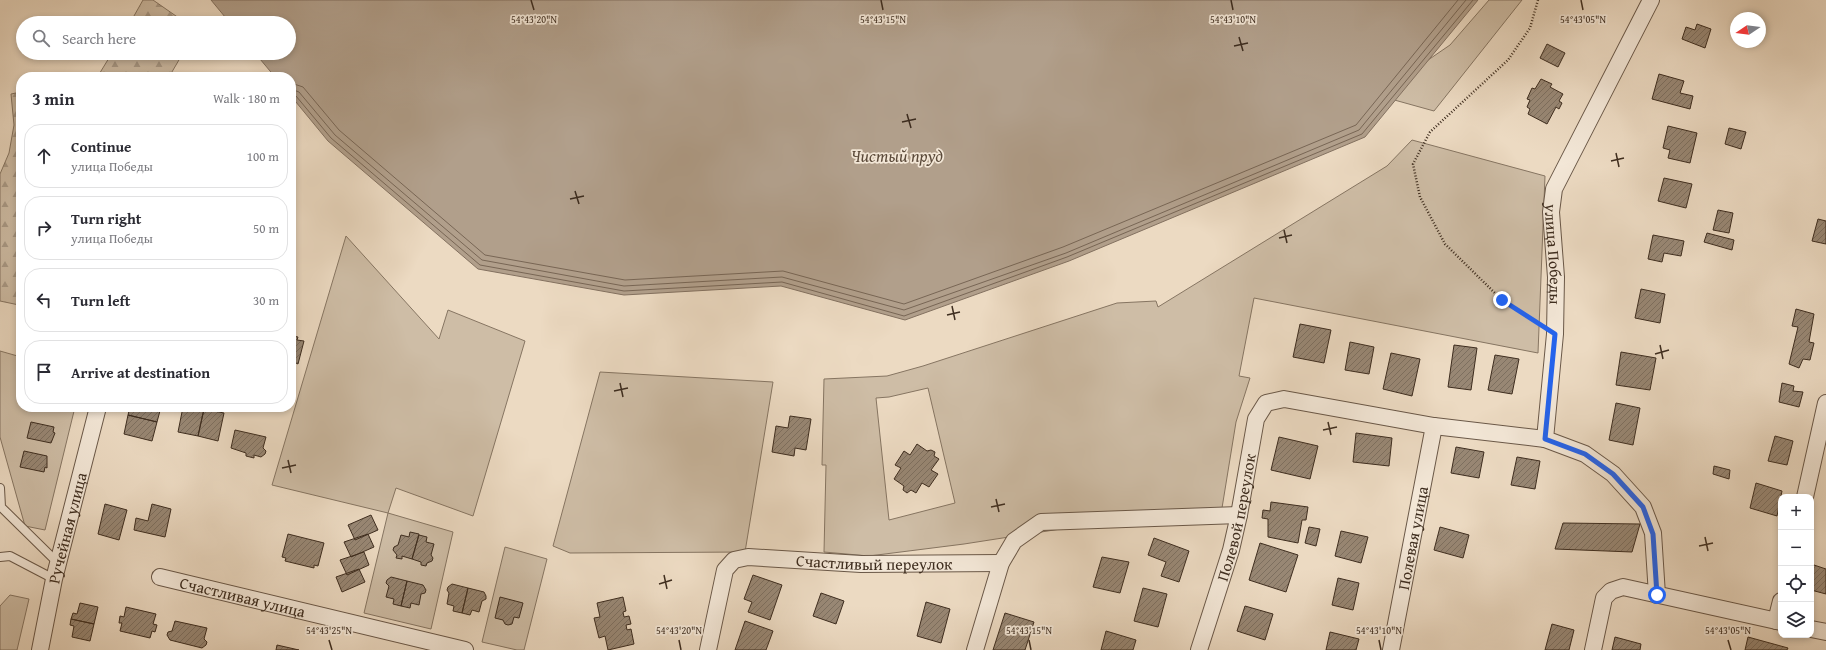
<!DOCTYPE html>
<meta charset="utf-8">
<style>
:root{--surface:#fff;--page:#f2f2f3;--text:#2b2b33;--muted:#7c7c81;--line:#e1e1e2}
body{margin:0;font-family:"Gentium Book Plus",serif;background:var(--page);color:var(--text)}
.controls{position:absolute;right:12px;bottom:12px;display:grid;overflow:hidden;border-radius:8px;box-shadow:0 2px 6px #0003}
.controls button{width:36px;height:36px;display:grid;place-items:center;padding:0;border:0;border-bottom:1px solid var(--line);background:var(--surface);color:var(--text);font:20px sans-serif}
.compass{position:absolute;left:1730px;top:12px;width:36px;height:36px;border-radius:50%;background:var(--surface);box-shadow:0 2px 6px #0003;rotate:257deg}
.stop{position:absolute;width:12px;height:12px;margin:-9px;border:3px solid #2563eb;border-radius:50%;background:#fff}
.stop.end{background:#2563eb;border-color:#fff;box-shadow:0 1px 4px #0008}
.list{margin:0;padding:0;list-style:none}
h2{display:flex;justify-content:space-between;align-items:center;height:52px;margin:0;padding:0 16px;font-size:17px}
h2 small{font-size:13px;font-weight:400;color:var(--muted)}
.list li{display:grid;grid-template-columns:26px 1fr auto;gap:12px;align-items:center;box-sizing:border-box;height:64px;margin:0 8px 8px;padding:0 8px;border:1px solid var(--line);border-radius:16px}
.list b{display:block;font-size:15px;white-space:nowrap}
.list p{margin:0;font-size:13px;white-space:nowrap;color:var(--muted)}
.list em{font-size:13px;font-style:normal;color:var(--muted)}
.icon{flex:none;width:22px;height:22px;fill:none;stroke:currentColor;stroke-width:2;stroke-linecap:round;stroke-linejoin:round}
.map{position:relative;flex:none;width:1826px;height:650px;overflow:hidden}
.search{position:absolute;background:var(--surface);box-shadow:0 2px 6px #0003;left:16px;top:16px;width:280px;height:44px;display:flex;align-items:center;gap:10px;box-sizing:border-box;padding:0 14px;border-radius:22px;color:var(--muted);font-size:15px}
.panel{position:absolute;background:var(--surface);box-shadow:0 2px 6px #0003;left:16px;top:72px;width:280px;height:340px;border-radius:16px}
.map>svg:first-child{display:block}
.green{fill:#cebda6;stroke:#867562;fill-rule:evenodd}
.forest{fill:url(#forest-firs);stroke:#867562}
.water{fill:#b19f8b;stroke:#837160}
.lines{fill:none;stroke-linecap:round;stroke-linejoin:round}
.shore{stroke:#786655;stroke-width:1}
.building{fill:url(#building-hatch);stroke:#3e2d1f}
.lane-casing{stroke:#6a5848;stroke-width:10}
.street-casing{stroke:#6a5848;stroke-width:18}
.path{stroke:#3e2d1f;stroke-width:2.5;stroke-dasharray:1 2;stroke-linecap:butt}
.lane{stroke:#f3e7d7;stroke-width:8}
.street{stroke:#f3e7d7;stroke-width:16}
.route{stroke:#2563eb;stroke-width:5}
.ticks{fill:none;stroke:#3e2d1f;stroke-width:1.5}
.labels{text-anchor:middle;stroke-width:3.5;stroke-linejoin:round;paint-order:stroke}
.street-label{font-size:16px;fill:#3e2d1f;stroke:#f3e7d7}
.water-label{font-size:17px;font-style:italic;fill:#5b4a3a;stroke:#f3e7d7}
.ticks-label{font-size:10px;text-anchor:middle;fill:#3e2d1f;stroke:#f3e7d7;stroke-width:3.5;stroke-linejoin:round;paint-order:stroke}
</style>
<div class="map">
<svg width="1826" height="650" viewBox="0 0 1826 650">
<defs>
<pattern id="forest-firs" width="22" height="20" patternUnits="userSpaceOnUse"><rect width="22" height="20" fill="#cebda6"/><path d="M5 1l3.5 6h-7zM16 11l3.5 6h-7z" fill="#a99a87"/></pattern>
<pattern id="building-hatch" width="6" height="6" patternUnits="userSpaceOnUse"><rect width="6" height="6" fill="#988774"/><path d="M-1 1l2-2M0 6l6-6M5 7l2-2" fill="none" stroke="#7d6f5f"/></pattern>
</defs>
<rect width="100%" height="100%" fill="#ecdac2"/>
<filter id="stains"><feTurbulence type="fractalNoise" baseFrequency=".005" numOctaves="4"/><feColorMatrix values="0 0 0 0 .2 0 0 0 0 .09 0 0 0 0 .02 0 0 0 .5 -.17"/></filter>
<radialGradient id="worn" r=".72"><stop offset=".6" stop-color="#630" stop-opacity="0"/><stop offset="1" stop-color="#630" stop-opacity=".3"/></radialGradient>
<path class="green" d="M1489 0H1522L1434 111 1380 96 1390 86 1450 45Z
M1412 140 1545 176 1538 353 1254 298 1239 376 1250 378 1236 422 1222 508 1099 523 964 544 869 556 824 552 826 465H822L824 379 887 376 923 366 1117 303 1156 301 1158 307 1387 166ZM928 388 955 503 889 520 876 398 889 397Z
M346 236 439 339 448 310 525 341 473 516 396 488 388 513 453 532 431 629 364 613 388 513 272 485Z
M0 351 21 357V407H75L45 530 25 526 0 437Z
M600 372 773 382 745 552 570 553 553 546Z
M505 547 547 559 524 650H517L482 642Z
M10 595 29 599 17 650H0V606Z"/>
<path class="forest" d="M143 0H153L186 23H130Z
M112 53H183L169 77H93L98 76Z
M21 92V302L19 305 0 301V174L9 153 14 125 11 94Z"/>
<path class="water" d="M211 0H1478L1365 137 1069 261 905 320 781 286 624 295 478 269 328 141 291 96V77H275L255 53H289V23H230Z"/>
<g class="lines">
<path class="shore" d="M291 83 303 87 339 130 485 255 625 280 783 271 904 304 1063 247 1356 125 1458 0
M291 89 299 92 335 135 482 260 624 286 782 277 904 310 1066 253 1359 130 1466 0
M291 94 296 96 331 138 480 265 624 291 782 282 904 316 1067 257 1362 134 1473 0"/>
</g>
<path class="building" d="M1697 24 1711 29 1705 48 1682 39 1686 27 1695 30Z
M1547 44 1565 53 1558 67 1540 58Z
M1659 74 1684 81 1680 93 1693 96 1690 109 1652 99Z
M1541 79 1552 84 1550 87 1563 94 1559 101 1562 103 1559 109 1556 107 1547 124 1528 114 1530 109 1527 107 1530 100 1527 99 1532 88 1535 89Z
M1668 126 1697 133 1690 163 1668 158 1670 150 1663 148Z
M1729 128 1746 132 1741 149 1725 144Z
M1664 178 1692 184 1686 208 1658 201Z
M1718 210 1733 213 1729 233 1713 230Z
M1818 219 1826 221V244L1812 241Z
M1707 233 1734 240 1732 250 1704 242Z
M1653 235 1684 241 1681 256 1664 253 1662 262 1648 259Z
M1641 289 1665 294 1660 323 1635 318Z
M1796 309 1814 314 1809 342 1814 343 1810 360 1803 359 1799 368 1789 364 1798 327 1792 326Z
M1300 324 1331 330 1324 363 1293 357Z
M293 336 298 337 297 340 304 341 298 364 294 362 293 364H291V338H293Z
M1350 342 1374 347 1369 374 1345 370Z
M1454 345 1477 348 1471 390 1448 387Z
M1621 352 1656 358 1650 390 1616 385Z
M1391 353 1420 359 1412 396 1383 389Z
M1495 355 1519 359 1512 394 1488 390Z
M1782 383 1794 386 1793 391 1803 392 1799 407 1779 402Z
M1616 403 1640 408 1633 445 1609 440Z
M130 407H161L157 422 128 415Z
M183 407 204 409 198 436 178 432Z
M204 409 224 413 218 441 198 436Z
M128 415 157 422 152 441 124 434Z
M790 416 811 419 806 450 795 448 794 456 772 452 776 426 788 428Z
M31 422 54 427 53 432 55 433 51 443 27 438Z
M235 430 266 437 263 448 266 451 265 454 261 457 254 455V458L246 456V453L231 448Z
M1356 433 1392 438 1389 466 1353 462Z
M1775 436 1793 441 1787 465 1768 461Z
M1279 437 1318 446 1310 479 1271 470Z
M917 444 927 451 931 450 935 452 934 456 939 459 931 470 938 474 929 487 922 483 916 493 911 490 907 493 903 490 904 486 894 479 901 468 895 465 904 451 910 455Z
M1456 447 1484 452 1479 478 1451 473Z
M24 451 47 456V468L45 467 44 472 20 467Z
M1517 457 1540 461 1535 489 1511 485Z
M1714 466 1730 470 1729 479 1713 474Z
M1756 483 1782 491 1777 516 1750 508Z
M1271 502 1308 507 1306 520H1302L1298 543 1268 537V519L1262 518 1263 510 1270 511Z
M105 504 127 510 119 540 98 534Z
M152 504 171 509 165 537 134 530 136 518 148 521Z
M371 515 378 530 355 540 348 525Z
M1563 523 1640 524 1632 552 1555 549Z
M1309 527 1320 529 1316 546 1305 543Z
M1440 527 1469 535 1463 558 1434 550Z
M1341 531 1368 537 1361 563 1335 556Z
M410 532 419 534 412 559 402 556V559L396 558 397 555 393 550 394 547 398 545 401 535 409 537Z
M288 534 324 543 318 566 314 565V568L285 561 286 558 282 557Z
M368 534 374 547 351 557 344 542Z
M419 535 427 537 426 542 434 544 431 555 433 558 432 561 427 563 426 566 421 565V562L412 559Z
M1154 538 1189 551 1179 582 1161 576 1166 562 1148 555Z
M1260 543 1298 555 1286 592 1249 580Z
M364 552 369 565 347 575 340 560Z
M1102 557 1129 562 1120 593 1093 587Z
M1811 564 1826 569V594L1811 590Z
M359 569 365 582 342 592 336 577Z
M753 575 782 585 770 620 748 612 752 602 744 599Z
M391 577 407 581 401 606 393 604 394 599 386 597 389 586 386 583 387 580Z
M1338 578 1359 583 1353 610 1332 605Z
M407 581 423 585 426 590 425 593 421 594 419 605 411 603 410 608 401 606Z
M452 584 468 588 462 613 453 611 454 606 447 604 449 593 447 590 448 587Z
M468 588 484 592 486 596V599L482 601 479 612 472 610 470 615 462 613Z
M1143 588 1167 594 1158 627 1134 621Z
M821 593 844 601 836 624 813 616Z
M500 597 523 603 519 618 514 617 512 624 508 625 505 624 503 620 495 618Z
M623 597 626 611 623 612 624 617 629 616 631 624 626 625 627 630 631 629 634 644 608 650 605 636 599 638 594 618 600 617 597 603Z
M926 602 950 609 941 643 917 636Z
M80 603 98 607 94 624 71 619 73 613 77 614Z
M1245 606 1273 614 1265 640 1237 631Z
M126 607 156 614 153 624 157 625 155 632 152 631 150 638 120 631 122 623H119L120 616 124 617Z
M1005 613 1034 622 1025 650H993Z
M71 619 94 624 90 641 72 637 74 626 70 625Z
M175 621 207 628 204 639 207 642 206 645 202 648 170 640 167 635 168 632 172 631Z
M745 621 773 631 766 650H735Z
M1552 624 1574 630 1569 650H1545Z
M1106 631 1136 640 1133 650H1101Z
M1330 632 1359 639 1356 650H1326Z
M1615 637 1641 644 1640 650H1612Z
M1748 637 1788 648 1787 650H1745Z
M277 645 299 650H276Z"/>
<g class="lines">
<defs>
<path id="lane" d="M0 488 1 507 58 563
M0 557 10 556 54 579"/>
<g id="street">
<path id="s1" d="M1651 0 1554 189 1551 212 1556 277 1555 334 1545 439 1585 454 1613 474 1643 507 1653 533 1657 595"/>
<path d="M1805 497 1826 403"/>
<path id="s2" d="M160 577 465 650"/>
<path d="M1776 621 1781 601"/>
<path d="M1811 629 1826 632"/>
<path id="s3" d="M40 650 54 579 98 407"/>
<path id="s4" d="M708 650 725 570 734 560 748 557 861 564 1001 563"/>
<path d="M975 650 1001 563 1014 541 1041 522 1239 515"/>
<path id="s5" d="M1199 650 1231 550 1239 515 1256 419 1266 403 1284 399 1434 426 1545 439"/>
<path id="s6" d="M1391 650 1434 426"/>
<path d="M1593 650 1604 598 1611 591 1623 587 1781 622"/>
</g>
</defs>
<use href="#lane" class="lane-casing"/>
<use href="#street" class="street-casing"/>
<path class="path" d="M1538 0 1530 28 1508 60 1430 132 1413 164 1420 197 1445 244 1502 300 1541 325"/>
<use href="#lane" class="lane"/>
<use href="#street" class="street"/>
</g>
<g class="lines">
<path class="route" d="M1502 300 1555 334 1545 439 1585 454 1613 474 1643 507 1653 534 1657 595"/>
</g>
<path class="ticks" d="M531 0 534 10M881 0 883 10M1231 0 1233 10M1581 0 1583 10M1239 37 1243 51M1234 46 1248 43M907 114 911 128M902 122 916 119M1616 153 1619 167M1611 161 1624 158M575 191 579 204M570 199 584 196M1284 230 1287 243M1279 238 1292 235M952 306 955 320M947 315 960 312M1660 345 1663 359M1655 354 1669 350M620 383 623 397M614 391 628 388M1328 422 1331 435M1323 430 1337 427M288 460 291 473M282 468 296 465M996 499 999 512M991 507 1005 504M1705 537 1708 551M1699 546 1713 543M664 575 667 589M659 584 672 580M329 640 332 650M679 640 681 650M1029 640 1031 650M1379 640 1381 650M1728 640 1731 650"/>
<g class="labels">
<g class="street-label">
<text dy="6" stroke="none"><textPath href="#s1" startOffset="278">улица Победы</textPath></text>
<text dy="6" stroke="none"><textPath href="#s5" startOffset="138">Полевой переулок</textPath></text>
<text dy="6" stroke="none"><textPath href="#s3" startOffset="125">Ручейная улица</textPath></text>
<text dy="6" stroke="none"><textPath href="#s6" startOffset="114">Полевая улица</textPath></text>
<text dy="6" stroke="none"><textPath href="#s4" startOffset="236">Счастливый переулок</textPath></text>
<text dy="6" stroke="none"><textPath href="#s2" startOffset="85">Счастливая улица</textPath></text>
</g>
<g class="water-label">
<text x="897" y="162">Чистый пруд</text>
</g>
</g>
<g class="ticks-label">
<text x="534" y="23">54°43'20"N</text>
<text x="883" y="23">54°43'15"N</text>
<text x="1233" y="23">54°43'10"N</text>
<text x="1583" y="23">54°43'05"N</text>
<text x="329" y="634">54°43'25"N</text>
<text x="679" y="634">54°43'20"N</text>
<text x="1029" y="634">54°43'15"N</text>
<text x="1379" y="634">54°43'10"N</text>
<text x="1728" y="634">54°43'05"N</text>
</g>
<rect width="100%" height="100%" filter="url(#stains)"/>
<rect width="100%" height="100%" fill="url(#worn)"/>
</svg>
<div class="controls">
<button>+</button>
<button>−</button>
<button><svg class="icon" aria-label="locate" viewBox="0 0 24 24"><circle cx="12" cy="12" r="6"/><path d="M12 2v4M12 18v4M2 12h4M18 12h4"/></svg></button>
<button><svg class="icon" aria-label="layers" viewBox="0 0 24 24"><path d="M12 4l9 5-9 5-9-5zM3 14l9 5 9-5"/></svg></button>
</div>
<svg class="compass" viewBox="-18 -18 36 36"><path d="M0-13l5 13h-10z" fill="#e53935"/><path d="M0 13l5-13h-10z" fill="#7c7c81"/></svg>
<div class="stop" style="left:1657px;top:595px"></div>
<div class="stop end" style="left:1502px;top:300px"></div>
<div class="search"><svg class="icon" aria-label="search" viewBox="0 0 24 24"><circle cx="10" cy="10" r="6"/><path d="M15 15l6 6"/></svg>Search here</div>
<section class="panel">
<h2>3 min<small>Walk · 180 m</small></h2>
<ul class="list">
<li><svg class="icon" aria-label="ahead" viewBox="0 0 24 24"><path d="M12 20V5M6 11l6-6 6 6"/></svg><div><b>Continue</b><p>улица Победы</p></div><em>100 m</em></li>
<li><svg class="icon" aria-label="right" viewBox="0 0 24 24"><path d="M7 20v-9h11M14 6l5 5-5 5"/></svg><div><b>Turn right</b><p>улица Победы</p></div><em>50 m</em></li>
<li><svg class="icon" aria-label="left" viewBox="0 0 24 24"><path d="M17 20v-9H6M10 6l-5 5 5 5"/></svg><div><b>Turn left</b></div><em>30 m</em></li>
<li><svg class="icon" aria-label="arrive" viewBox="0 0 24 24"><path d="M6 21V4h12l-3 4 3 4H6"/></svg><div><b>Arrive at destination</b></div></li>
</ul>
</section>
</div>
